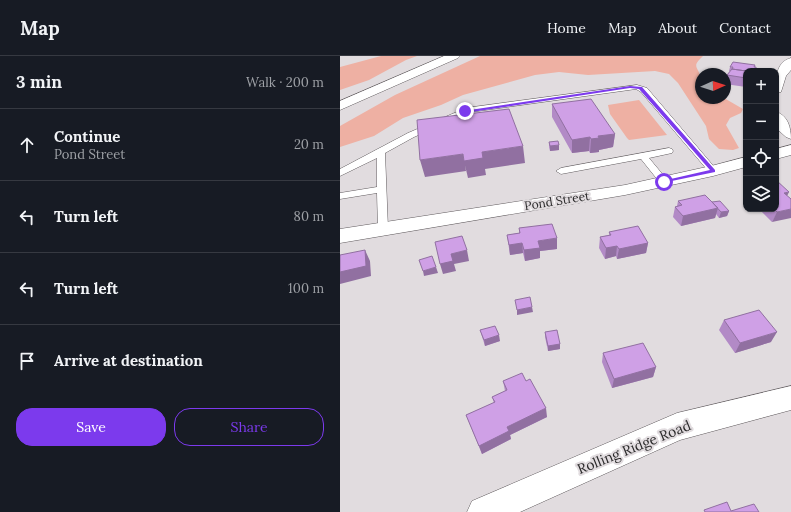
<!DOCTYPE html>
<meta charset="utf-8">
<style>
:root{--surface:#171b24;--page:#20242c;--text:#f1f3f6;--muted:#9ea1a6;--line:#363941;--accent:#7c3aed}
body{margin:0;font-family:Lora,serif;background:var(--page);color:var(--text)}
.controls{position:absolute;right:12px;top:12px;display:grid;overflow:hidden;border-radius:8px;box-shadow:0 1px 3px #0004}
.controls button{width:36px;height:36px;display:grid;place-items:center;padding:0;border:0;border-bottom:1px solid var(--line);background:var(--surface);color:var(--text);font:20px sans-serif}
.compass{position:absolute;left:355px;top:12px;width:36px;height:36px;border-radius:50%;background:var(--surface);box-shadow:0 1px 3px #0004;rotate:87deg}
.stop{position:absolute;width:12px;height:12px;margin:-9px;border:3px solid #7c3aed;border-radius:50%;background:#fff}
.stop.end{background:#7c3aed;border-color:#fff;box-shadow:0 1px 4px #0008}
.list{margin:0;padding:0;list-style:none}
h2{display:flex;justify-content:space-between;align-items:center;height:52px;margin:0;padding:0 16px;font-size:17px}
h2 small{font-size:13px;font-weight:400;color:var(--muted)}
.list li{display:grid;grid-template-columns:26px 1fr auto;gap:12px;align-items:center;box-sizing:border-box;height:72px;padding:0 16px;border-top:1px solid var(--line)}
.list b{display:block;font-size:15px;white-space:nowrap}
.list p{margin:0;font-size:13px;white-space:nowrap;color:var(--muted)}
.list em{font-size:13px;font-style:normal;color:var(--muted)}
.actions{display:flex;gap:8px;padding:12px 16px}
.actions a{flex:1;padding:9px 0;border:1px solid var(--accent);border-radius:16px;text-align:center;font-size:14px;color:var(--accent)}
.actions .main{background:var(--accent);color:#fff}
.icon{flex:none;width:22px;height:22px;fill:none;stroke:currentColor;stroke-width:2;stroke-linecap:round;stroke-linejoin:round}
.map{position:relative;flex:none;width:451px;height:456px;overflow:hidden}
header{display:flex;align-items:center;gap:24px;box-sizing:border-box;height:56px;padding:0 20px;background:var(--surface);border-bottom:1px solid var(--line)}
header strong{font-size:19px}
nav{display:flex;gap:22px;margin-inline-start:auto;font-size:14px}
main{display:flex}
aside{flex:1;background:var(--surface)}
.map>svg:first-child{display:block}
.green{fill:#eeb0a3}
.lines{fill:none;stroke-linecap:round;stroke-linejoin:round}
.lane-casing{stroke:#605b5e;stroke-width:1}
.street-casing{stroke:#605b5e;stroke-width:1}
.secondary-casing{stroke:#605b5e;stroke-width:1}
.highway-casing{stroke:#605b5e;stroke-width:1}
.lane{fill:#fff;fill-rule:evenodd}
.street{fill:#fff;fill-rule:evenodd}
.secondary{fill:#fff;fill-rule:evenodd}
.highway{fill:#fff;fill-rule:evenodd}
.wall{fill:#b28ac6}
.shaded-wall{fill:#9170a1}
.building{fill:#cfa0e6;stroke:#9170a1}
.route{fill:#7c3aed}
.labels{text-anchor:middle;stroke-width:4;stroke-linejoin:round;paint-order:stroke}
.street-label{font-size:12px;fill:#2b2a2b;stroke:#e1dcdf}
.near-street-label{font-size:14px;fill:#2b2a2b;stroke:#e1dcdf}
</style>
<header>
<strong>Map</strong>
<nav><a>Home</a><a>Map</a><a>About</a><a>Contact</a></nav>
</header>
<main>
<aside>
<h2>3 min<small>Walk · 200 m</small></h2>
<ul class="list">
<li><svg class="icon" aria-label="ahead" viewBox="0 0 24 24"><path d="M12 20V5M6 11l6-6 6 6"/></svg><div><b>Continue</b><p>Pond Street</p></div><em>20 m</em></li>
<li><svg class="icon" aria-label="left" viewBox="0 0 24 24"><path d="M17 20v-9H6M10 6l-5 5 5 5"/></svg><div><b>Turn left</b></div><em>80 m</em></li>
<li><svg class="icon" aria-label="left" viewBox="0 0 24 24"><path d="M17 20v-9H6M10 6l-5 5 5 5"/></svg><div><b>Turn left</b></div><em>100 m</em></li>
<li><svg class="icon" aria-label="arrive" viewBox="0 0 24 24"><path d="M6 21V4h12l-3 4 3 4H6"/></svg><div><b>Arrive at destination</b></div></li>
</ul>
<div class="actions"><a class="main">Save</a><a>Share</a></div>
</aside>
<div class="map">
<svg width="451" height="456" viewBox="0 0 451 456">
<rect width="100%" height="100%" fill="#e1dcdf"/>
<path class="green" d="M41 0H77L66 4 29 24 0 34V11Z
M140 0H363C351 11 358 10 361 22 362 28 361 36 361 42H384L403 53 401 57 390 62 386 69 399 92 393 94 379 93 369 83 366 70 338 27 329 18 315 15 248 19 219 16 195 19 123 39 101 49 63 62 34 80 0 91V70L55 39Z
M299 44 327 79 289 84 287 82 270 58 268 49Z"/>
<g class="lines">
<defs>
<path id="lane" d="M297 29 307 32 376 113 378 115 376 117H370L301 36 296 33 131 56 74 81 45 97 48 173 47 175 43 176 38 173 37 137 0 143V137L37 131V102L0 120V113L68 77 126 52Z
M329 92 332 93 333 95 332 97 309 102 329 126 324 129 321 128 301 103 221 118 216 115 221 112Z"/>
<path id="street" d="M451 2V14L446 20 441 36 436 37C436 24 435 6 451 2Z
M436 56C448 59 451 72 451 83L446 81 436 72Z
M451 330V354L340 384 180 456H127L132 445 337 357Z"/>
<path id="secondary" d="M451 89V99L436 103V93Z
M406 101V111L373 120 285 139 0 187V173L285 129 371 110Z"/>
<path id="highway" d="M104 0H120L118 2 0 54V45Z"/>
</defs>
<use href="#lane" class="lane-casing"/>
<use href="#street" class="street-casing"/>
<use href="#secondary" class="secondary-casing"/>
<use href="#highway" class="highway-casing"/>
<use href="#lane" class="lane"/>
<use href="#street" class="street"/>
<use href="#secondary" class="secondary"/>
<use href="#highway" class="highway"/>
</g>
<path class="wall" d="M390 11 406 15V31L385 28 387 19 390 15H389Z
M212 48 275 78 273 91 259 94V96L250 97 249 95 232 97 212 61Z
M209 86 219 94 210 95 209 91Z
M447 140 432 166 419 153H436Z
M338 145 372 146 389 155 387 160 379 162 376 158 375 162 341 170 333 161 335 151 337 150Z
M179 172 217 193 200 195V202L185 205 183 197 170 199 167 179 179 177Z
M269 176 308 187 306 197 277 203 276 200 265 203 259 192 260 181 269 179Z
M384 264 431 286 395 297 379 274Z
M140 274 160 285 145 290Z
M205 276 220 288V293L208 295 205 281Z
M263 297 316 311 313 321 272 332 262 306Z
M163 325H186L207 361 170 379 171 383 142 398 126 359 154 347 152 341 165 335Z"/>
<path class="shaded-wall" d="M275 78 273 91 259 94V96L250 97 251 83 258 80Z
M250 81 249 95 232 97V84Z
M219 89V94L210 95V90Z
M183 90 185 107 145 113 146 119 128 122 124 105 142 96Z
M123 98 126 115 85 121 80 104Z
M449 136 444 146V137Z
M378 152 375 162 341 170 343 160Z
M451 153V162L432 166 437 156Z
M389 155 387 160 379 162 381 156Z
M217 182V193L200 195V202L185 205 184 194 198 185Z
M182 187 183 197 170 199 169 189Z
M308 187 306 197 277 203 279 193Z
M277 190 276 200 265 203 266 192Z
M25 194 30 205 31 220 0 228V216Z
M127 194 129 205 114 208 116 215 103 218 100 208 111 198Z
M96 211 98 217 84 220 83 215Z
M192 251 193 256 177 259V254Z
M437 276 431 286 395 297 400 287Z
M159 279 160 285 145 290 144 284Z
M220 288V293L208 295V290Z
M316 311 313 321 272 332 274 323Z
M206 352 207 361 170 379 171 383 142 398 139 390 167 371Z"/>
<path class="building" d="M393 6 415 9 414 11H416V15H406L392 13 393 11H390Z
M392 13 406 15V22L387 19Z
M251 43 275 78 258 80 259 82 251 83 250 81 232 84 212 48Z
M169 53 183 90 142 96 143 102 124 105 123 98 80 104 77 64Z
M218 85 219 89 210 90 209 86Z
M436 124 449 136 444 137 451 143V153L437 156 434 153H436Z
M365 139 378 152 343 160 335 151 342 149 338 145Z
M380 145 389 155 381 156 372 146Z
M212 168 217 182 198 185 200 192 184 194 182 187 169 189 167 179 180 177 179 172Z
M298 170 308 187 279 193 277 190 266 192 260 181 271 179 269 176Z
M122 180 127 194 111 198 113 205 100 208 95 186Z
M25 194 26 210 0 216V199Z
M92 200 96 211 83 215 79 204Z
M190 241 192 251 177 254 175 244Z
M419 254 437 276 400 287 384 264Z
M155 270 159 279 144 284 140 274Z
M217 274 220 288 208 290 205 276Z
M303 287 316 311 274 323 263 297Z
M182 317 186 325 190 323 206 352 167 371 169 375 139 390 126 359 155 346 152 341 167 334 163 325Z
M387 446 391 455 414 448 419 456H365L364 454Z"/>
<path class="route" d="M290 30 302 31 375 114V116L322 127V125L370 114 299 33 290 32 125 57 123 55Z"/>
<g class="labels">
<g class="street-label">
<text transform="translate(217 145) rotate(-9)" y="4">Pond Street</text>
</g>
<g class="near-street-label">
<text transform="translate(294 391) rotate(-22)" y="5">Rolling Ridge Road</text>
</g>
</g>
</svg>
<div class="controls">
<button>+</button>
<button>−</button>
<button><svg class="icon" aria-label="locate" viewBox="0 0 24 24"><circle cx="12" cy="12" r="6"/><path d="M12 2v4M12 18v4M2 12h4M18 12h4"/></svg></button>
<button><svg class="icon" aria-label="layers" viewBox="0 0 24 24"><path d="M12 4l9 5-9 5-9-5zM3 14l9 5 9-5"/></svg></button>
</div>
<svg class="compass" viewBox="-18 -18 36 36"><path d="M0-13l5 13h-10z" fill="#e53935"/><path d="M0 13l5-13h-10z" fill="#9ea1a6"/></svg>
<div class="stop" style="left:324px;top:126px"></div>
<div class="stop end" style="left:125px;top:55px"></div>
</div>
</main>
